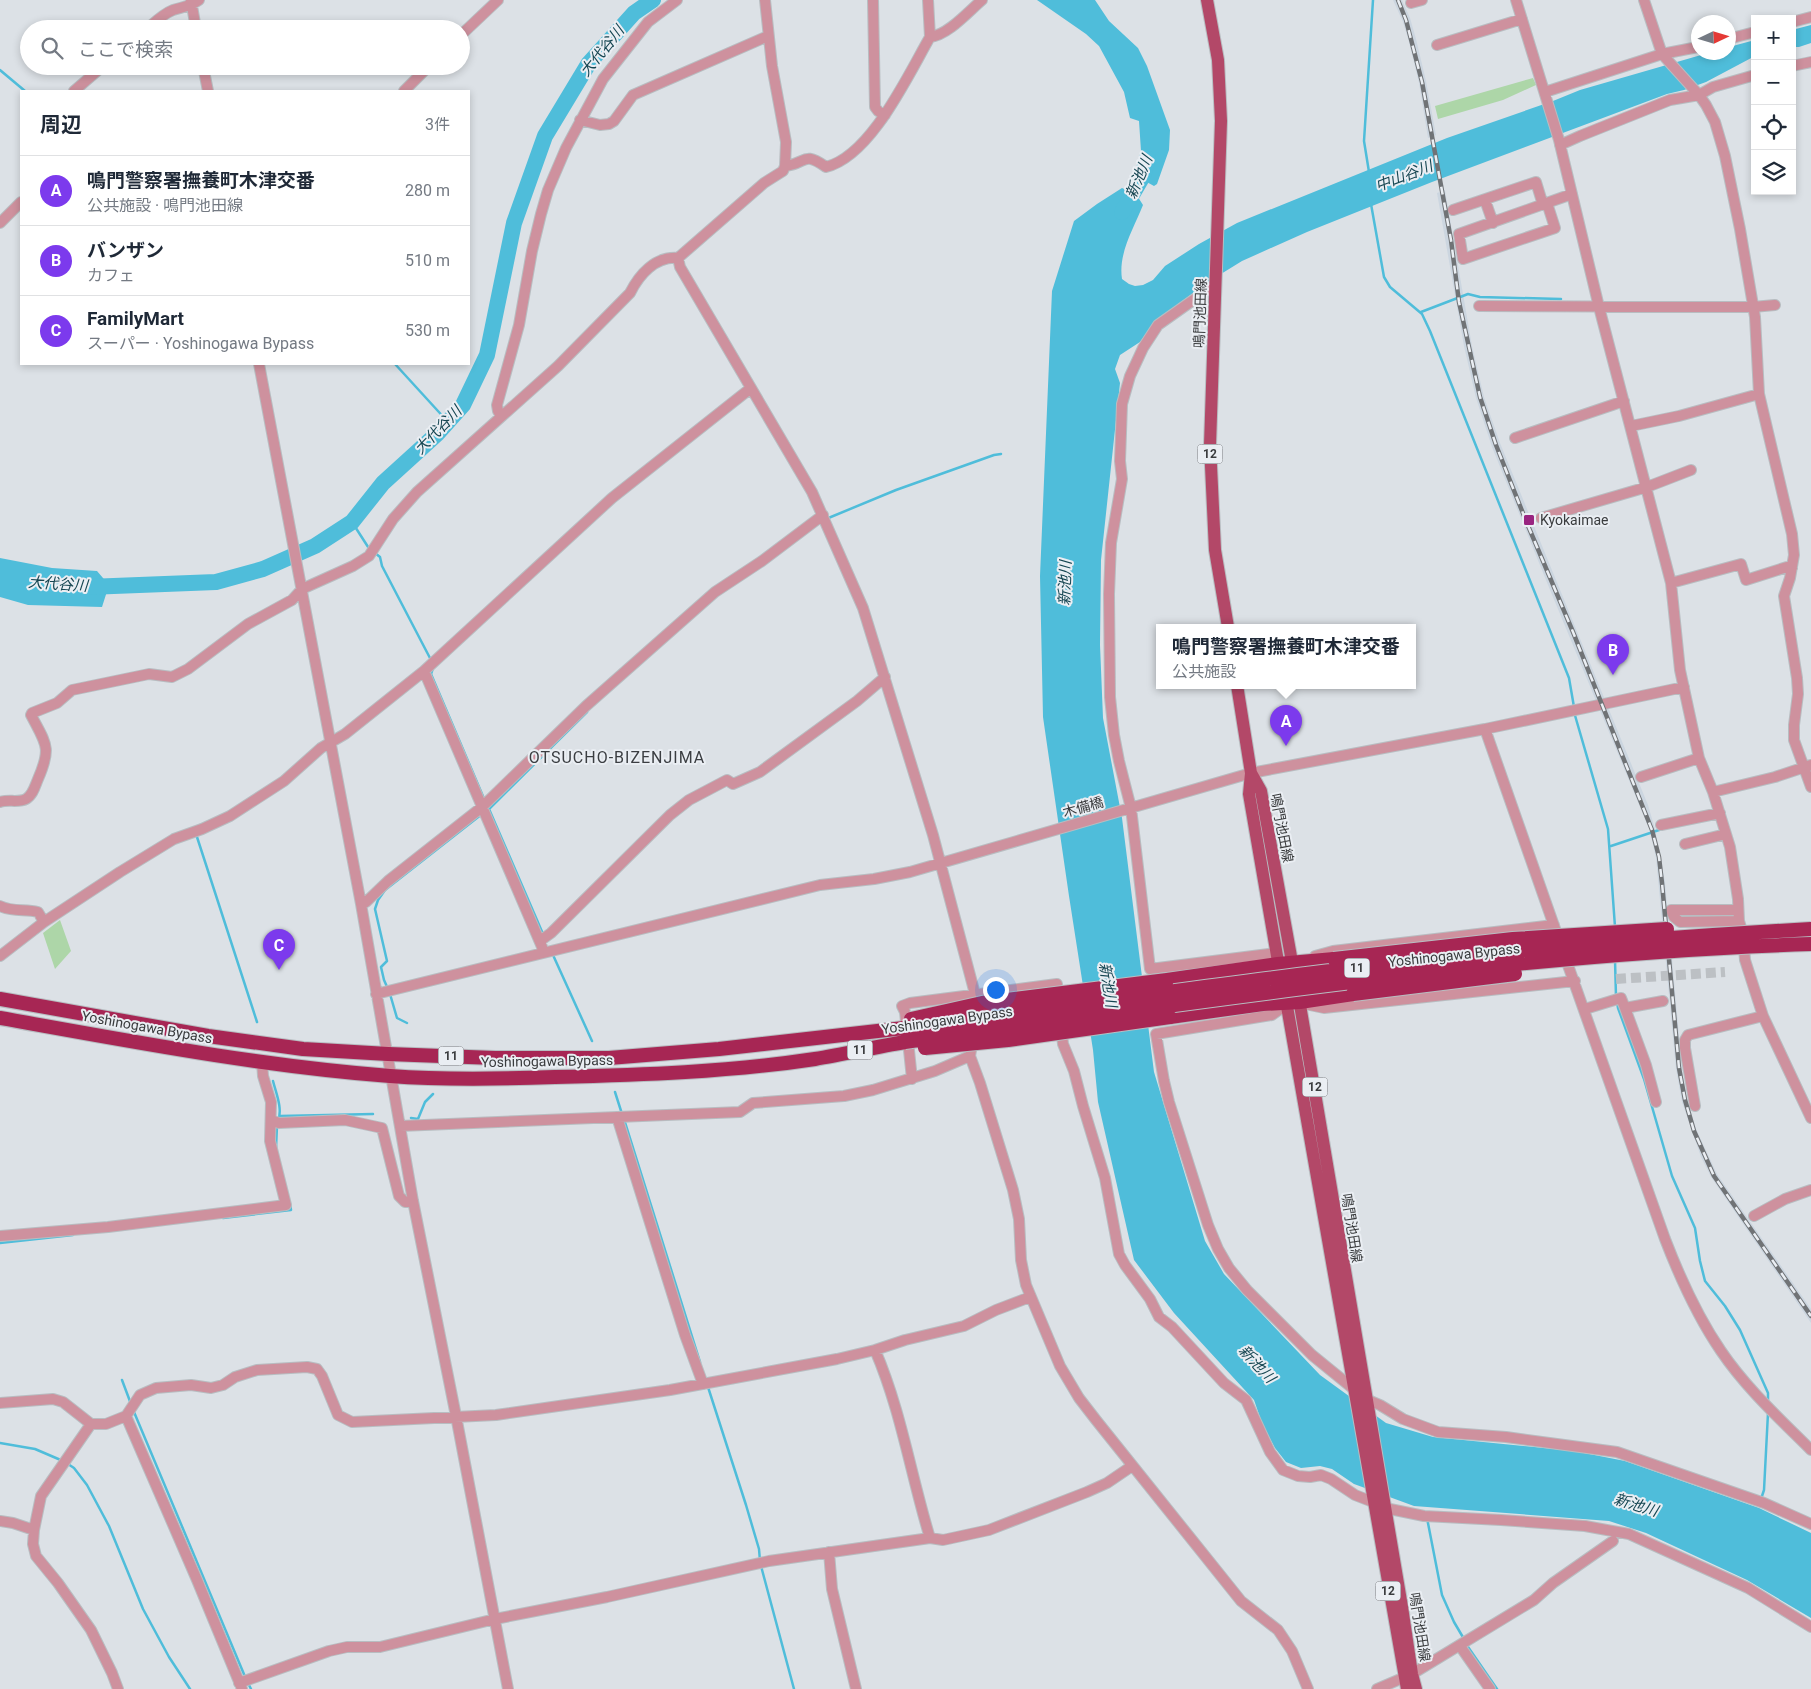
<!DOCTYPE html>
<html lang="ja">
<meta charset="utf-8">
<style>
:root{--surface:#fff;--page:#f2f2f3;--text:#1f2937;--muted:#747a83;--line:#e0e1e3;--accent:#7c3aed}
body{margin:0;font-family:Roboto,"Noto Sans JP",sans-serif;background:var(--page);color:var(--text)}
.controls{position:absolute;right:15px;top:15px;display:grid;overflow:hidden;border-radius:0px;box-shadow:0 2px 8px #0003}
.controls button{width:45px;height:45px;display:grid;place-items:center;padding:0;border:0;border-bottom:1px solid var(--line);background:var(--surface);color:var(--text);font:25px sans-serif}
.compass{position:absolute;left:1691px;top:15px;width:45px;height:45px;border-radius:50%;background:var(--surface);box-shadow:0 2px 8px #0003;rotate:86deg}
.you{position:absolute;left:995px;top:989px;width:18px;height:18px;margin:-12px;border:4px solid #fff;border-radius:50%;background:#1a73e8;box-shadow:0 0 0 8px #1a73e833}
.badge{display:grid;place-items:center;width:32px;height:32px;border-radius:50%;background:var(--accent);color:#fff;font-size:16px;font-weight:700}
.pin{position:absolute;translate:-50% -41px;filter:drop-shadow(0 1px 2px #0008)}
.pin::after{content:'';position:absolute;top:26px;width:18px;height:15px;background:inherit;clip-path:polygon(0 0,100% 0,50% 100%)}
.popup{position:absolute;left:1156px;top:624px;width:260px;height:65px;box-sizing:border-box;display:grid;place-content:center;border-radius:0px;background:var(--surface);filter:drop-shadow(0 1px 4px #0005);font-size:16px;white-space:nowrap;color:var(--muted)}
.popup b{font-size:19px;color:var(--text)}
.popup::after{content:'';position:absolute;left:50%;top:100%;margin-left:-10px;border:10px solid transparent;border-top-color:var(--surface)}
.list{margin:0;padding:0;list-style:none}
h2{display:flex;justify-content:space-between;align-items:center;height:65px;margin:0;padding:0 20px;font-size:21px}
h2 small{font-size:16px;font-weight:400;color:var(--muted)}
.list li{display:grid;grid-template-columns:32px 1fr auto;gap:15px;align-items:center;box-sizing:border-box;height:70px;padding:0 20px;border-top:1px solid var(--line)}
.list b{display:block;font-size:19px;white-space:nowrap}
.list p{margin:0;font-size:16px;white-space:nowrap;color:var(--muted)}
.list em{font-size:16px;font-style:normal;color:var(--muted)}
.icon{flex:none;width:28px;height:28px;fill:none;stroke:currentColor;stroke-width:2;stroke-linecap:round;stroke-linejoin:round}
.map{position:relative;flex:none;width:1811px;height:1689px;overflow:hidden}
.search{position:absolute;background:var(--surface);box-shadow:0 2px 8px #0003;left:20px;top:20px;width:450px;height:55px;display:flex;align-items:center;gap:12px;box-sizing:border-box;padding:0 18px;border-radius:28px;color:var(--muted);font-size:19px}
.panel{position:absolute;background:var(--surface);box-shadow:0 2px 8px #0003;left:20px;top:90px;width:450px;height:275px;border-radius:0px}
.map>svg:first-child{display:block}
.built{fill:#ccd6e0}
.green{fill:#add6a8}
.water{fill:#4fbdda}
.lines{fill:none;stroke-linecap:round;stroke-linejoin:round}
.stream{stroke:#4fbdda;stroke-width:2.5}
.river{stroke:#4fbdda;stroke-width:16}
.minor-tunnel{stroke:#bcc0c4;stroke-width:10;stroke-dasharray:10 5;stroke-linecap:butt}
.minor-casing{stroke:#b8bdc1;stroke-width:12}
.major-casing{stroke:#b8bdc1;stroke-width:14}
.highway-casing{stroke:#b8bdc1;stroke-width:16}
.minor{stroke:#ce919e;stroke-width:10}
.major{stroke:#b34868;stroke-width:12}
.highway{stroke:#a72654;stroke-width:14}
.rail-casing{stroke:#707376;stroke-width:4.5}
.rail{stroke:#eaeef3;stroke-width:2.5;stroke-dasharray:8;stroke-linecap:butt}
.highway-bridge-casing{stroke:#b8bdc1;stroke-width:16;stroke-linecap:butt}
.highway-bridge{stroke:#a72654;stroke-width:14}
.poi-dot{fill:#992480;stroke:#eaeef3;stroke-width:2}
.labels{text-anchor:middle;stroke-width:4;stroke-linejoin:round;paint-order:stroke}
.shield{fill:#eaeef3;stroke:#6f7174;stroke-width:1}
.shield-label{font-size:12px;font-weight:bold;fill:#3a3c3e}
.street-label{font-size:14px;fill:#3a3c3e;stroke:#eaeef3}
.poi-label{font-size:14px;fill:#3a3c3e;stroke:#eaeef3;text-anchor:start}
.water-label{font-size:15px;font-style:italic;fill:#164652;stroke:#eaeef3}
.quarter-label{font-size:16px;letter-spacing:1px;fill:#3b3e42;stroke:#eaeef3}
</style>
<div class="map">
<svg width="1811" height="1689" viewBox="0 0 1811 1689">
<rect width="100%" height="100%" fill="#dce1e6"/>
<path class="built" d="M1393 0H1402L1410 18 1416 39 1426 81 1436 135 1428 138 1419 83 1409 42 1403 22Z
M1445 190 1472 346 1484 397 1500 443 1648 805 1655 829 1665 882 1682 1068 1687 1099 1696 1129 1717 1174 1811 1309V1323L1711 1177 1701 1157 1682 1102 1676 1069 1656 858 1650 831 1548 585 1492 447 1476 398 1464 346 1437 193Z"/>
<path class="green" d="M1533 78 1536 85 1503 100 1438 119 1435 106Z
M60 920 71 951 55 969 43 933Z"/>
<path class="water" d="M1037 0H1095L1109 21 1138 48 1147 66 1170 130 1169 150 1157 184 1154 186 1134 175 1141 151 1139 121 1130 118 1124 92 1099 46 1086 34Z
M1811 25V43L1799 47H1792V30Z
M1755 40V56L1706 82 1684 90 1667 94 1432 182 1307 232 1242 261 1208 282 1181 302 1154 323 1140 342 1120 355 1115 369 1120 383 1101 560 1100 645 1103 718 1122 818 1154 1072 1205 1241 1224 1274 1320 1375 1386 1423 1433 1437 1574 1451 1625 1461 1759 1508 1811 1533V1618L1747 1580 1646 1533 1609 1521 1414 1506 1354 1484 1332 1469 1320 1466 1301 1468 1286 1462 1275 1448 1262 1423 1254 1400 1174 1313 1134 1260 1098 1102 1093 1050 1069 896 1043 717 1040 576 1052 291 1074 221 1097 204 1122 188 1136 194 1143 205C1134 228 1118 253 1122 279L1129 284 1135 286 1143 285 1153 280 1165 266 1199 244 1237 223 1447 138 1553 101 1580 90 1708 53 1728 52 1729 47Z
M0 558 52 568 97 571 109 585 102 607 28 605 0 597Z"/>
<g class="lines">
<path class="stream" d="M0 70 25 91
M1369 172 1364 141 1373 0
M1371 204 1384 277 1390 287 1422 314 1430 331 1569 678 1574 707
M1421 312 1468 294 1480 297 1561 299
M395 364 448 422
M826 519 896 490 994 455 1001 454
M352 522 370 550
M375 553 380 557 382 566 431 660
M433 668 431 674 485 801
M1574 712 1608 829 1615 927
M197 837 257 1022
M1611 846 1662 829
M543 934 489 809 587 712
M553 955 592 1041
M1615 960 1616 997
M388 989 384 980 381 967 387 961 375 909 378 900 385 890 482 814
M390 994 397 1018 407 1023
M1617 1002 1618 1008 1644 1079 1672 1176 1695 1228 1700 1261 1705 1281 1725 1306 1740 1330 1768 1393V1402
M273 1081C276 1093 283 1109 278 1121
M615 1092 622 1114
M280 1116 373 1114
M411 1118 418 1119 425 1102 433 1094
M624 1119 700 1362
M276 1148 277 1126
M223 1218 291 1210 290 1204
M0 1243 73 1235
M122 1380 131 1404
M708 1387 746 1505 759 1549 760 1561
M134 1412 246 1679
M0 1443 35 1449 63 1461
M68 1464 74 1468 87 1485 109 1526 143 1609 169 1657 190 1689
M1761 1499 1764 1490 1768 1413
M1427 1518 1442 1595 1454 1622 1464 1639
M761 1566 794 1689
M1466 1644 1497 1689
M248 1683 251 1689"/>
<path class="river" d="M1122 212 1143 176 1148 159
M88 587 216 582 263 569 315 546 352 522 383 483 438 433 463 405 487 355 514 223 545 136 589 63 634 13 653 0"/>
<path class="minor-tunnel" d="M1616 979 1725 972"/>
<defs>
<path id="minor" d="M191 0 196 29
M765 0 772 66 786 142 785 166 783 171 764 183 678 258 680 267 812 492 863 608 933 835 975 994V1009
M873 0 875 107 878 111 885 115
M928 0 930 37
M1516 0 1559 140 1599 307 1671 583 1680 670 1699 758 1713 792 1730 847 1738 899 1739 921 1743 934 1745 960 1763 1016 1811 1118
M1644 0 1662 54 1699 95 1706 105 1715 122 1725 156 1740 229 1755 317 1759 394 1792 534 1794 555 1790 578 1784 596 1797 678 1798 694 1794 725V740L1811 787
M1411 3 1422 0
M1792 22 1811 17
M147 29C155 22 163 14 173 10 183 7 191 6 199 0
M461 35 498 0
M1728 39 1755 32
M1437 45 1522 19
M203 66 208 91
M1792 66 1811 62
M74 91 103 66
M404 91 429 66
M1545 92 1662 54 1698 47
M580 120 600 125 609 124 614 121 633 95 768 36
M1560 145 1580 136 1670 100 1699 95 1713 87 1755 75
M785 166C807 164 802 150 826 167 871 156 908 75 930 37 948 35 968 12 982 0
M1485 200 1493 223
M1547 203 1555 228 1463 259 1459 234 1572 194
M1453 210 1536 182 1543 205
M0 223 21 202
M1216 284 1158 325 1143 348 1130 376 1122 404 1120 461 1122 479 1111 543 1109 594 1110 697 1114 735 1119 761 1131 808 1150 969 1276 953
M1479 306 1753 307 1775 305
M259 364 361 904 413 1201 456 1416 508 1689
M501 416 498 411 497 405 519 325 532 251 541 214 548 190 566 148 603 79 648 22 677 0
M1631 426 1679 416 1759 394
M1515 438 1624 401
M1541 518 1647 487 1691 470
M1671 583 1741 564 1746 580 1787 567 1792 568
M424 671 542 947
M1485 729 1559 940
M1641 777 1699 758
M1713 792 1775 777 1811 765
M0 802C7 799 19 803 26 799 33 795 35 786 38 779 52 747 46 744 31 715L32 713 57 703 72 690 149 674 172 677 188 669 248 624 292 600 302 589 353 566 369 556 393 519 417 492 558 366 630 293C639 275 655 256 678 258
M1661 825 1720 813
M1685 844 1726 834
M361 904 366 902 388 881 482 807 586 706 715 592 762 561 823 515
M0 906C12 912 25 909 38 912L44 922
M1738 910H1671L1674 917 1680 922 1739 921
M540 941 551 933 670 815 689 800 727 780 733 784 760 772 857 701 885 677
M1564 954 1665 1239C1680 1278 1697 1316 1721 1351 1746 1388 1780 1419 1811 1450
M0 956 44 922 120 872 174 839 202 829 230 816 284 781 321 748 345 734 424 671 612 498 751 388
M1315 956 1333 951 1554 925
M376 994 820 885 874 879 910 872 1251 773 1485 729 1684 687
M1287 1004 1272 1015 1156 1034 1164 1081 1169 1102 1208 1225 1218 1249 1229 1268 1247 1290 1312 1355 1366 1399 1380 1405 1403 1419 1438 1432 1506 1437 1617 1452 1764 1503 1811 1524
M1305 1004 1324 1008 1575 981
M1625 1008 1646 1065 1656 1102
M1585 1009 1621 998 1625 1008 1663 1001
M1061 1026 1063 1044 1074 1071 1083 1106 1105 1178 1119 1254 1125 1265 1150 1299 1159 1317 1172 1327 1224 1383 1246 1400 1270 1452 1283 1470 1298 1476 1310 1477 1321 1475 1331 1479 1355 1495 1373 1502
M973 1039 970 1056 980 1083 1013 1190 1019 1219 1021 1260 1026 1285 1060 1366 1079 1398 1096 1420 1241 1601 1278 1630 1292 1651 1308 1689
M912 1079 905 1012 902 1006 910 1003 1057 984 1058 999
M1695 1106 1685 1048V1040L1688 1035 1763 1016
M617 1117 685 1335 703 1384
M271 1120 279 1123 345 1120 382 1128 399 1196 405 1202 413 1201
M400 1126 740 1112 753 1103 844 1096 873 1090 935 1071 970 1056
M1754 1216 1785 1199 1811 1190
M0 1236 108 1227 286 1205 270 1141 271 1102 263 1076 262 1061
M875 1350C901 1410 911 1476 930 1538
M0 1403 53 1399 63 1402 91 1424H106L126 1416 140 1395 156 1388 191 1385 211 1388 223 1385 235 1377 257 1370 307 1367 317 1369 322 1376 338 1415 352 1422 496 1415 670 1390 837 1359 875 1350 905 1340 964 1326 996 1310 1030 1297
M126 1416 197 1580 242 1689
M91 1424 41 1496 34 1530 33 1544 36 1556 58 1583 91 1630 112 1673 118 1689
M1385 1508 1424 1516 1501 1520 1585 1526 1629 1534 1748 1588 1811 1627
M0 1521 13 1523 34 1530
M829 1552 832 1589 856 1689
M1460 1646 1490 1689
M239 1683 329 1651 347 1647H380L495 1619 607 1597 769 1561 930 1538 943 1540 989 1530 1087 1492 1107 1483 1132 1466
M1377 1689 1412 1674 1534 1600 1553 1583 1613 1541"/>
<path id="major" d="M1207 0 1218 60 1221 121 1210 445 1215 550 1228 627
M1237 685 1251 773 1249 794 1280 973
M1251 773 1261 791 1294 973
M1298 993 1402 1607 1412 1674 1416 1689
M1285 995 1407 1689"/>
<path id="highway" d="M1167 980 1278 964 1334 959
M0 999 208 1036 303 1049 388 1054 495 1058H609L719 1049 904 1028
M1170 1017 1263 1004 1300 1002 1353 994
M0 1018C129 1041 259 1066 390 1076 444 1080 500 1079 555 1077 641 1075 729 1072 815 1059 845 1054 875 1047 905 1042"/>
</defs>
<use href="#minor" class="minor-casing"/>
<use href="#major" class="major-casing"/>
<use href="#highway" class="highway-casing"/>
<use href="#minor" class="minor"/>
<use href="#major" class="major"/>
<use href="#highway" class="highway"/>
<defs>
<path id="rail" d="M1398 0 1406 20 1422 82 1451 240 1459 302 1480 397 1496 445 1526 521 1573 632 1652 830 1659 857 1662 883 1679 1068 1685 1100 1694 1131 1714 1176 1811 1316"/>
</defs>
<use href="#rail" class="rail-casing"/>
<use href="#rail" class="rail"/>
<defs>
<path id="highway-bridge" d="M1334 959 1513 939 1667 929
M1353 994 1515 974
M911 1019 982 1003 1167 980
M904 1028C1044 1009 1183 989 1322 972 1485 952 1648 938 1811 929
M905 1042C1206 1001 1507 954 1811 944
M925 1048 1008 1040 1170 1017"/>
</defs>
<use href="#highway-bridge" class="highway-bridge-casing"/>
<use href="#highway-bridge" class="highway-bridge"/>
</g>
<rect class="poi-dot" x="1523" y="514" width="12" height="12" rx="2.5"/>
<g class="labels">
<g class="shield">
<rect x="1197.5" y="444.5" width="25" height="19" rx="4"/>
<rect x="1344.5" y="958.5" width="25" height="19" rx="4"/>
<rect x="847.5" y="1040.5" width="25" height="19" rx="4"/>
<rect x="438.5" y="1046.5" width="25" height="19" rx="4"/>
<rect x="1302.5" y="1077.5" width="25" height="19" rx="4"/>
<rect x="1375.5" y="1581.5" width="25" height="19" rx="4"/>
</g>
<g class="shield-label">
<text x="1210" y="458">12</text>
<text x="1357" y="972">11</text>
<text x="860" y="1054">11</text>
<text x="451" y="1060">11</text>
<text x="1315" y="1091">12</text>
<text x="1388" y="1595">12</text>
</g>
<g class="street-label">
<text transform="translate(1200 313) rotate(-88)" y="5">鳴門池田線</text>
<text transform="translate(1083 807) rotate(-16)" y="5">木備橋</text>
<text transform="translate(1282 828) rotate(79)" y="5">鳴門池田線</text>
<text transform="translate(1454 955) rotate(-6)" y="5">Yoshinogawa Bypass</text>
<text transform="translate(947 1020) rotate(-8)" y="5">Yoshinogawa Bypass</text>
<text transform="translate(147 1027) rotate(10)" y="5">Yoshinogawa Bypass</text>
<text transform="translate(547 1061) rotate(-1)" y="5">Yoshinogawa Bypass</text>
<text transform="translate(1352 1228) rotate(81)" y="5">鳴門池田線</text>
<text transform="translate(1420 1627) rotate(81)" y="5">鳴門池田線</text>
</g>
<g class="poi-label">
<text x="1540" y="525">Kyokaimae</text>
</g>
<g class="water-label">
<text transform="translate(602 51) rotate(-51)" y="5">大代谷川</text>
<text transform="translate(1404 176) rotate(-21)" y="5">中山谷川</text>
<text transform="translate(1139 177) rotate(-67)" y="5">新池川</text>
<text transform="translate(438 430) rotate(-46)" y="5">大代谷川</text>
<text transform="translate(1065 583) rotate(-88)" y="5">新池川</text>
<text transform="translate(58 584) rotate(4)" y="5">大代谷川</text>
<text transform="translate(1108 985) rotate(81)" y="5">新池川</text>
<text transform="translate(1257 1364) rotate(47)" y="5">新池川</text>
<text transform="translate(1636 1505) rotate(17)" y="5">新池川</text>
</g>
<g class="quarter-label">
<text x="617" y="763">OTSUCHO-BIZENJIMA</text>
</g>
</g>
</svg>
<div class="controls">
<button>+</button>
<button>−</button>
<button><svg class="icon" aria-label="locate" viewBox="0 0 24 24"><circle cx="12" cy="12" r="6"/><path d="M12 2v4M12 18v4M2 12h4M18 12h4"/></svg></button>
<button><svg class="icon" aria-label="layers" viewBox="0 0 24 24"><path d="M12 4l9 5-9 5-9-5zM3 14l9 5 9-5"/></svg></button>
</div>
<svg class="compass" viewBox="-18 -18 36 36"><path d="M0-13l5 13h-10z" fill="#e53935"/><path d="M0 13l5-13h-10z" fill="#747a83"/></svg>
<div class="you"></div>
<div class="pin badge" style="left:1286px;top:746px">A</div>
<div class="popup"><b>鳴門警察署撫養町木津交番</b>公共施設</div>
<div class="pin badge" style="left:1613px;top:675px">B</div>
<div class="pin badge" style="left:279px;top:970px">C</div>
<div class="search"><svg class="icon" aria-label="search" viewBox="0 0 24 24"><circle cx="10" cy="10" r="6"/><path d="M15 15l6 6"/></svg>ここで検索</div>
<section class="panel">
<h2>周辺<small>3件</small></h2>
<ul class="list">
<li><span class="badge">A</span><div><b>鳴門警察署撫養町木津交番</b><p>公共施設 · 鳴門池田線</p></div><em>280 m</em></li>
<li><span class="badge">B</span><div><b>バンザン</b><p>カフェ</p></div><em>510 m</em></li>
<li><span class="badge">C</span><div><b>FamilyMart</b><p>スーパー · Yoshinogawa Bypass</p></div><em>530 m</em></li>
</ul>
</section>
</div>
